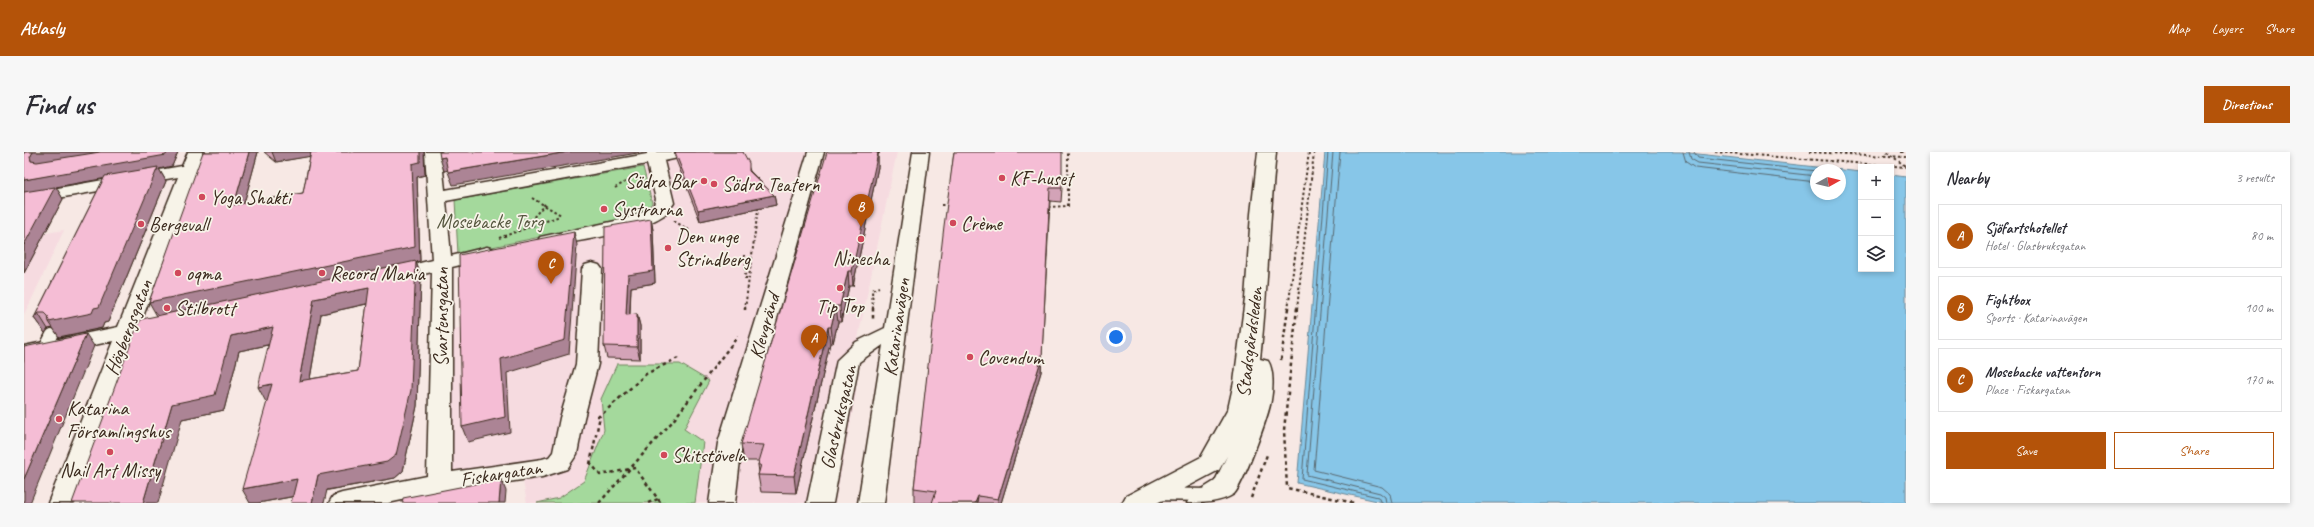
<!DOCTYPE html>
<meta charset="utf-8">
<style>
:root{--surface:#fff;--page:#f7f7f7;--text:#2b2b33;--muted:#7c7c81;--line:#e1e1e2;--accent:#b45309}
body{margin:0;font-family:Caveat,sans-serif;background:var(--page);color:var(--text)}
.controls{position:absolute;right:12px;top:12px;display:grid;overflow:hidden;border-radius:0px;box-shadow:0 2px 6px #0003}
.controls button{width:36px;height:36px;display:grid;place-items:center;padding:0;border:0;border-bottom:1px solid var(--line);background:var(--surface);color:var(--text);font:20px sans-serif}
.compass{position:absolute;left:1786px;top:12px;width:36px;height:36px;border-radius:50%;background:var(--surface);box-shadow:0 2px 6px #0003;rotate:82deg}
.you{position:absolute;left:1092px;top:185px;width:14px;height:14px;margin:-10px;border:3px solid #fff;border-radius:50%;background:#1a73e8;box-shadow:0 0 0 6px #1a73e833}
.badge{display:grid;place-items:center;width:26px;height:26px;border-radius:50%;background:var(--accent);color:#fff;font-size:13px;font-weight:700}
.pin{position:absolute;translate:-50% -33px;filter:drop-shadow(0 1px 2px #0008)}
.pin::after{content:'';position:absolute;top:21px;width:14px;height:12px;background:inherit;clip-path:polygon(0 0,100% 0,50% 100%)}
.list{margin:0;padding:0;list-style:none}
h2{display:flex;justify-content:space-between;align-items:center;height:52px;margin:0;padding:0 16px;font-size:17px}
h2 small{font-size:13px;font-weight:400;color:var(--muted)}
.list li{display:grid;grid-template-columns:26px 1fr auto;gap:12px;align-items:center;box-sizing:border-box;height:64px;margin:0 8px 8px;padding:0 8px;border:1px solid var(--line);border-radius:0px}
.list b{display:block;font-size:15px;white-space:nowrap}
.list p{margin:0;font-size:13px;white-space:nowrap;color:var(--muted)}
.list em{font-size:13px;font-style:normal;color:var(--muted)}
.actions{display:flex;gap:8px;padding:12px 16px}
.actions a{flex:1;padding:9px 0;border:1px solid var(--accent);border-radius:0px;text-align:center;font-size:14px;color:var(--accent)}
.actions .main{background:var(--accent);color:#fff}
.icon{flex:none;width:22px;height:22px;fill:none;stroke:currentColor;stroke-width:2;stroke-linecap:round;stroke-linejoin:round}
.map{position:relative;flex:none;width:1882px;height:351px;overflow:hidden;border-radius:0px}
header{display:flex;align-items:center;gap:24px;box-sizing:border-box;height:56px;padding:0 20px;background:var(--accent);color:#fff}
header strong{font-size:19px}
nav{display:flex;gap:22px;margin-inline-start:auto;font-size:14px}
.intro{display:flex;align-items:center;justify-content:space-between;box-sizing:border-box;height:96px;padding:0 24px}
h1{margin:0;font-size:28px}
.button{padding:10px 18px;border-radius:0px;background:var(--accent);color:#fff;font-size:14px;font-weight:700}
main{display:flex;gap:24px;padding:0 24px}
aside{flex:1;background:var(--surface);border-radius:0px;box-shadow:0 2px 6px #0003}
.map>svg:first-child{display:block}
.built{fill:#f6dbe0}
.green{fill:#a4d99c;stroke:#70825d}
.water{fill:#87c6e8;stroke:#698897;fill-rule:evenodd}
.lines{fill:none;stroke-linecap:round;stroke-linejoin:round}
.shore{stroke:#59686f;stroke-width:1}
.lane-casing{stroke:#3b2a1e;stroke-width:15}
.street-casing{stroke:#3b2a1e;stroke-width:3}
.secondary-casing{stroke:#3b2a1e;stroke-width:3}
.path-far1{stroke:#3b2a1e;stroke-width:2;stroke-dasharray:2.5 2.5;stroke-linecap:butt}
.path{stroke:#3b2a1e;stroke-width:2.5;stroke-dasharray:3.5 3.5;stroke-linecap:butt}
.lane{stroke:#f7f3e8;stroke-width:12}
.street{fill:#f7f3e8;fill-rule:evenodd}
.secondary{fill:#f7f3e8;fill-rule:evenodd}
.wall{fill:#d3a3b7;stroke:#3b2a1e;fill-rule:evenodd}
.shaded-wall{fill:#ac8495;stroke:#3b2a1e}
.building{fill:#f5bdd5;stroke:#3b2a1e;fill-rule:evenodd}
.poi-dot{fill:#d1495b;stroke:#f7f3e8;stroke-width:1.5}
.labels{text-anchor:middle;stroke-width:3.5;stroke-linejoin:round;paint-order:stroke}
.poi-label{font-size:20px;fill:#3b2a1e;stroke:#f7f3e8;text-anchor:start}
.park-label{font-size:20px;fill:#55563e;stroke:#f7f3e8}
.street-label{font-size:20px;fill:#3b2a1e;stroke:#f7f3e8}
</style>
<header>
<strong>Atlasly</strong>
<nav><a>Map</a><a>Layers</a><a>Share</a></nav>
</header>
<div class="intro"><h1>Find us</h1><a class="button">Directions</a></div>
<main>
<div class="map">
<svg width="1882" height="351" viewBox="0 0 1882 351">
<rect width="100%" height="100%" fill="#f7e8e4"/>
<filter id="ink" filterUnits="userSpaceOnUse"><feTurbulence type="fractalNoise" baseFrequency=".025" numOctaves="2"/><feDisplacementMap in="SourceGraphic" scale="8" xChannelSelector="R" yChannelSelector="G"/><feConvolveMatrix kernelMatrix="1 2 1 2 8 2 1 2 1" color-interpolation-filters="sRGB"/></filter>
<g filter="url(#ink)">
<path class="built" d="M658 0H873L833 191 832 242 811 351H503L497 318 417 330 418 180 496 161 494 90 608 66 628 51 619 15 634 4Z
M40 78 6 151 0 162V85Z"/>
<path class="green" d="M619 15 628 51 621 59 608 66 434 102 431 48Z
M593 212H656L685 229 660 277 679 290 671 351H513L535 346 560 329 580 278 577 247Z"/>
<path class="water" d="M1301 0H1656L1837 20V117H1867V23L1882 25V351H1362L1273 331ZM1792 18H1816V42H1792Z"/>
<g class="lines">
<path class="shore" d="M1304 0 1278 327 1354 345 1357 351
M1309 0 1283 323 1356 341 1361 345 1362 351
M1316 0 1290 318 1358 335 1366 342 1368 351
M1659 0 1662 10 1671 16 1792 30
M1665 0 1667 7 1674 11 1792 24
M1670 0 1674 6 1792 19"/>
<defs>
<path id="lane" d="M21 197 28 183
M1121 351 1127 342 1183 343"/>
<path id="street" d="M164 0H180L117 170 139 166 146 167 149 172 146 177 112 184 50 351H24L89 189 0 208V194L94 175 154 25 0 52V42L158 14Z
M401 0H417L421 38 623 2V0H670L668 3 640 9 650 51C647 55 644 60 640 63 612 82 556 88 523 95L516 93 514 89 516 85 601 67 629 55 632 47 623 12 422 49 427 104 463 95 470 97 473 101 470 105 428 115V320L518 307 525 305 529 300 536 266 552 212 558 117 561 113 568 111 575 113 578 117 574 212 560 266 553 302 543 317 518 325 415 340 364 351H305L309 344 318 341 403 324 408 120 367 130 360 128 357 124 360 120 408 108Z
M784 0H800L718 291 711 351H685L694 291Z
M889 0H905L860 351H834L859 193 835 210 809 351H783L813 208 832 190 861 176Z"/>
<path id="secondary" d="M1234 0H1252C1245 69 1244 138 1236 207L1244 209C1250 218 1249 237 1247 248 1245 263 1219 333 1210 342 1196 351 1179 351 1163 351L1167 344 1191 329 1203 304 1195 318 1133 351H1098L1102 344 1177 305 1204 257 1210 230 1221 147 1227 62Z"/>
</defs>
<use href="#lane" class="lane-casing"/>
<use href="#street" class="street-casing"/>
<use href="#secondary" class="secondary-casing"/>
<path class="path-far1" d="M855 0V2
M1691 0 1882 15
M1785 0 1882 5
M1863 0 1881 14
M1877 0H1882
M591 36 603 29
M508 46 537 63
M917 53H925
M1024 55 1044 54V0
M650 69 665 78
M507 74V68L521 52
M475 86 536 64
M719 104H722L721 126H725
M721 157 734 57
M849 157 848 138 855 135
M1264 157 1285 0
M1273 157 1290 0"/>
<path class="path" d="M849 156V167
M1273 156 1260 278 1263 336 1330 351
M721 158V156
M1257 208 1264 156
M573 264H576L622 222 654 206
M566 310 576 323 611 316 637 351
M566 312 576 264
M1227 346 1244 300
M575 351 648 270 714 184
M624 351 634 347"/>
<use href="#lane" class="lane"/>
<use href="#street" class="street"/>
<use href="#secondary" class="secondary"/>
</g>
<path class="wall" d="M0 0H154L148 14 135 17 142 29 84 170 80 171 78 176 35 185 29 176 24 177 21 181 10 166 80 26 32 35 39 47 0 121Z
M179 0H234L220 51 279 41 286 4 252 10 240 0H400L401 23 393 25 396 109 392 110 397 124 393 254 379 319 371 326 234 351H226L243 250H242L244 193 215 199 200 258 158 267 161 158ZM343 152 334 219 286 227 297 162Z
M650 0H719L726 19 750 43 752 53 676 69 652 8Z
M827 0H852L854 1V15L829 134H825L817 170H814L809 191H806L772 341 737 340 734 323 735 320 734 313 735 309H720L717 292Z
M930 0 1038 36 1037 50 1026 49 1017 220 977 351H890V336Z
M627 67 629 78 631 131 607 135 606 163 613 162 616 174V207L583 206 580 194Z"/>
<path class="shaded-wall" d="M9 0H76L13 17 7 9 6 5Z
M143 0H154L148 14 135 17 142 29 84 170 80 171 78 176 35 185 25 170 134 17 32 35 39 47 0 121V28Z
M225 0H234L216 66 210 53Z
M248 0H293L294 3 252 10Z
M396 0H400L401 23 393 25 396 109 392 110 397 124 393 254 379 319 371 326 303 338 300 351H288L294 323 392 110 133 164 125 150Z
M544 0H619L429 33 424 20Z
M850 0H852L853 5 854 1V15L829 134 828 119Z
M421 5 425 18 420 19 416 6Z
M750 43 752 53 676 69 674 58Z
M627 67 629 78 631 131 607 135 605 175 602 163 604 123Z
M550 80 553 93 545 202 483 221 486 280 444 290 438 275Z
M824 119 825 134 817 170 816 154Z
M345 136 351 150 297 162 283 244 275 229 290 147Z
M812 154 814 170 809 191 807 175Z
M14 161 24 177 21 181 10 166Z
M613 162 616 174V207L613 195Z
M249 175 257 190 215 199 200 258 158 267 134 351H119L148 252 207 184Z
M804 175 806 191 772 341 770 324Z
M62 182 70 194 6 351H0V327Z
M1018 205 1017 220 977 351H974V347Z
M248 232 256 248 242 250 234 235Z
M273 327 282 342 234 351H226L218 337Z
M477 327 482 339 481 351H475Z
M954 344 953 351H951Z"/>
<path class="building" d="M0 0H9L6 5 7 9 13 10 76 0H143L142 3 0 28Z
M179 0H225L210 53 279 41 287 0H396V10L388 12 391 95 125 150Z
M415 0H544L424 20 421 5 416 6Z
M651 0H719L725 11V19L750 43 674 58Z
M803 0H850L854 1 828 119H824L816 154H812L807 175H804L770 324 734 323 737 313H734L740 293 717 292Z
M930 0H1038V36H1026L1018 205 974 347 954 344 951 351H908L912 339 890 336 920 74Z
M134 15 75 155 70 156 68 161 25 170 24 164 21 161H14L10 166 81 24Z
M31 35 0 93V40Z
M627 67 629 119 604 123 602 163 613 162V195L580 194 581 75Z
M550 80 541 188 477 207 481 265 438 275 435 103Z
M392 109 387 238 372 303 363 310 294 323 288 351H267L273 327 218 337 248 232 234 235 249 175 207 184 191 243 148 252 119 351H48L114 172 118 167ZM345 136 334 219 275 229 290 147Z
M62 182 0 327V195Z
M477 327 475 351H378L379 346Z"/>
</g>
<g class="poi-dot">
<circle cx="978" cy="26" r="4"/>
<circle cx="680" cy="29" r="4"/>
<circle cx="690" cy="32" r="4"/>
<circle cx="178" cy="45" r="4"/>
<circle cx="580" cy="57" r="4"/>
<circle cx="929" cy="71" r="4"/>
<circle cx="117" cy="72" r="4"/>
<circle cx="837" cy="87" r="4"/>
<circle cx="644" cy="96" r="4"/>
<circle cx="154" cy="121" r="4"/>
<circle cx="298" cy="121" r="4"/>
<circle cx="816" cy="136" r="4"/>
<circle cx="143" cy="156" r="4"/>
<circle cx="946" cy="205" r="4"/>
<circle cx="35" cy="267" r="4"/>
<circle cx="86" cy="300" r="4"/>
<circle cx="640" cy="303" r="4"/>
</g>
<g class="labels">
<g class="poi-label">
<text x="986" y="33">KF-huset</text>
<text x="672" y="36" text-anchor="end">Södra Bar</text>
<text x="698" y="39">Södra Teatern</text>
<text x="186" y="52">Yoga Shakti</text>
<text x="588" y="64">Systrarna</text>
<text x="937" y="78">Crème</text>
<text x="125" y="79">Bergevall</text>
<text x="652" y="91">Den unge<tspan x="652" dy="23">Strindberg</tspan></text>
<text x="837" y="113" text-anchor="middle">Ninecha</text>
<text x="162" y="128">oqma</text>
<text x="306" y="128">Record Mania</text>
<text x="816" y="161" text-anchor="middle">Tip Top</text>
<text x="151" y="163">Stilbrott</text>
<text x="954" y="212">Covendum</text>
<text x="43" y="263">Katarina<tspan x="43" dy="23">Församlingshus</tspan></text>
<text x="648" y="310">Skitstöveln</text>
<text x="86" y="325" text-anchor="middle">Nail Art Missy</text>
</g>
<g class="park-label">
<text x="466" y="76">Mosebacke Torg</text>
</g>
<g class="street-label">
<text transform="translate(417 165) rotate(-90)" y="7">Svartensgatan</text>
<text transform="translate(740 174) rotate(-74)" y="7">Klevgränd</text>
<text transform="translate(104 175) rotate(-69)" y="7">Högbergsgatan</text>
<text transform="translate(872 175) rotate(-82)" y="7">Katarinavägen</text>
<text transform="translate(1225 190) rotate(-83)" y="7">Stadsgårdsleden</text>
<text transform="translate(814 265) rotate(-77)" y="7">Glasbruksgatan</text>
<text transform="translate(477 321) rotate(-9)" y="7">Fiskargatan</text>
</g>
</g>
</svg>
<div class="controls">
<button>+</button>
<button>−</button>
<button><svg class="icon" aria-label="layers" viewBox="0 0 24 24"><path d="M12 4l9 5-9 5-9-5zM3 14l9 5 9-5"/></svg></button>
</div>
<svg class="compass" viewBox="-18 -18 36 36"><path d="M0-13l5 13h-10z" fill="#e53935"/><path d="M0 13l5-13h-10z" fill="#7c7c81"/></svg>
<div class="you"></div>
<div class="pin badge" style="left:790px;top:206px">A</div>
<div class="pin badge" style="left:837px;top:75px">B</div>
<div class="pin badge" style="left:527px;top:132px">C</div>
</div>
<aside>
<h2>Nearby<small>3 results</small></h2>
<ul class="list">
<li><span class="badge">A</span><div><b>Sjöfartshotellet</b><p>Hotel · Glasbruksgatan</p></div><em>80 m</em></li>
<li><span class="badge">B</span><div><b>Fightbox</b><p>Sports · Katarinavägen</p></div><em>100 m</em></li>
<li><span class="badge">C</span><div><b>Mosebacke vattentorn</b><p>Place · Fiskargatan</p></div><em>170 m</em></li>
</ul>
<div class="actions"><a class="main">Save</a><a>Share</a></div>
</aside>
</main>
